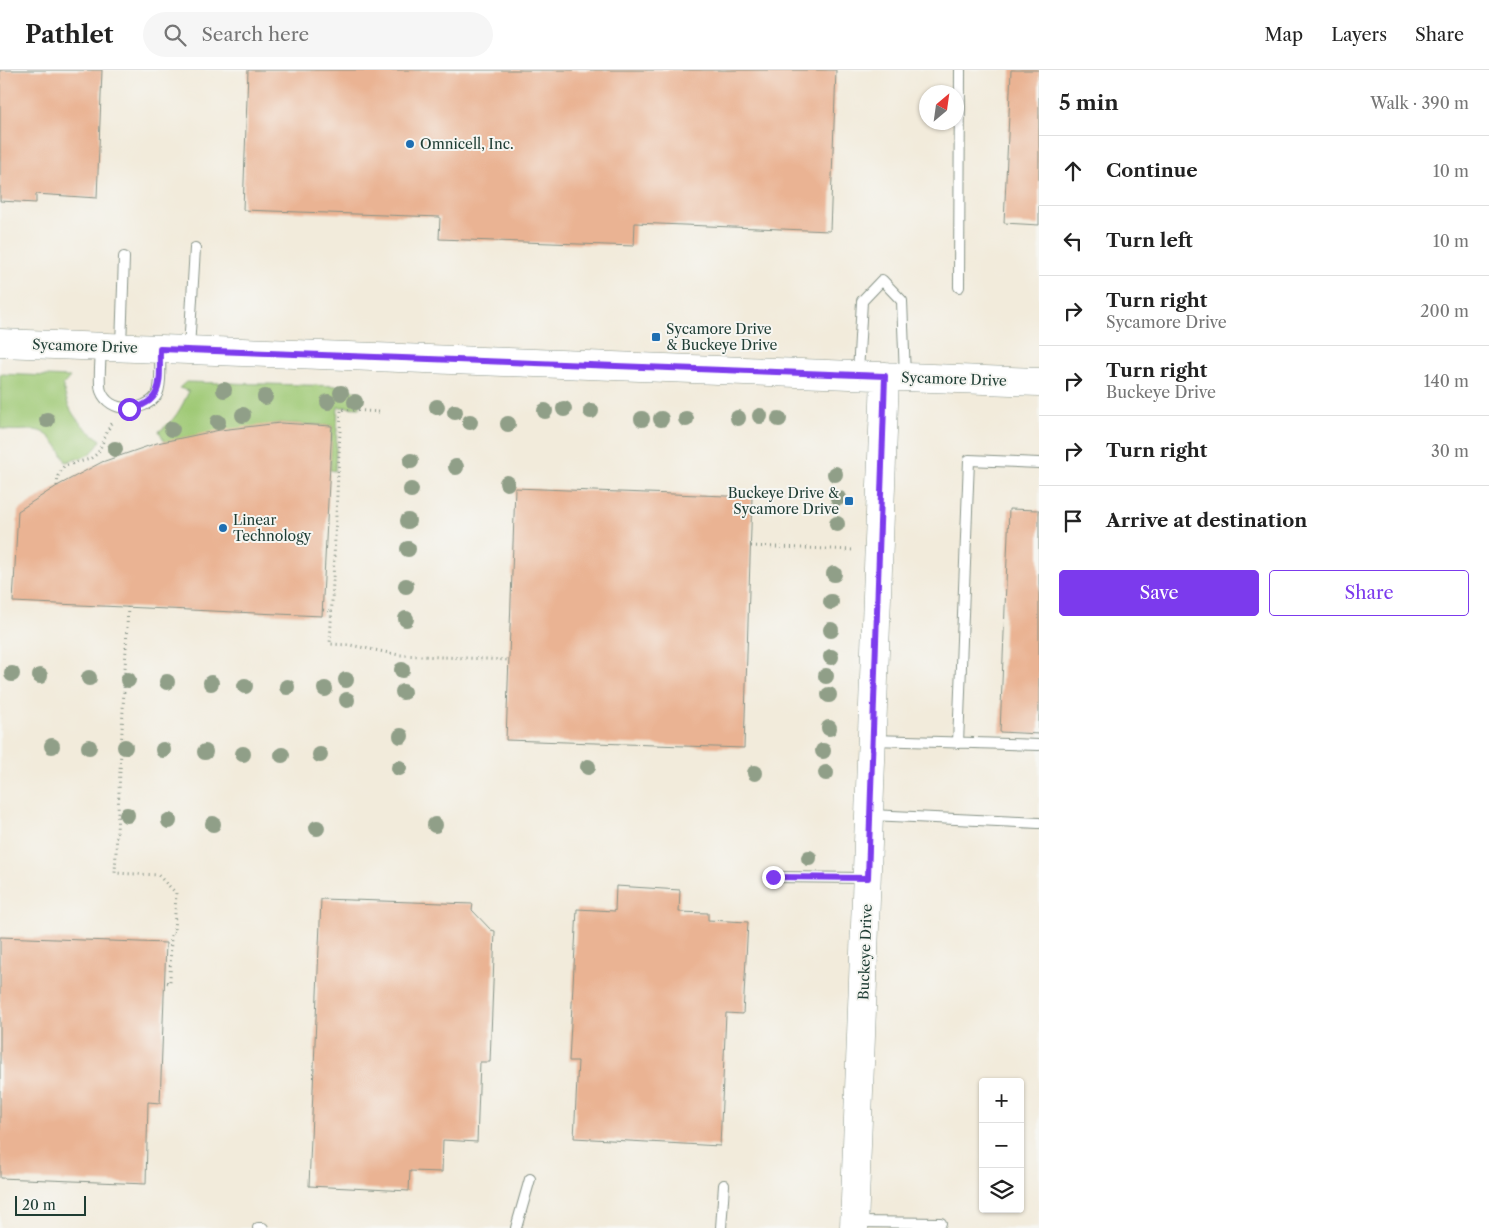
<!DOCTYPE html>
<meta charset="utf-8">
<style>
:root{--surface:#fff;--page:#f6f6f6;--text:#222;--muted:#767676;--line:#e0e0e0;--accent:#7c3aed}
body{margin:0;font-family:"Libre Caslon Text",serif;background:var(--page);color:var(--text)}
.controls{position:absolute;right:15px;bottom:15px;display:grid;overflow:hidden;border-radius:5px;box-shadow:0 1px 4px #0004}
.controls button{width:45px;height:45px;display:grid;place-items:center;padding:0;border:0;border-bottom:1px solid var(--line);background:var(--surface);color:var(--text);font:25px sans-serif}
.compass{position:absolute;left:919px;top:15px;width:45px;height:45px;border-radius:50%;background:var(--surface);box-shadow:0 1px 4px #0004;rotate:29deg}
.scale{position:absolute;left:15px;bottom:12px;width:71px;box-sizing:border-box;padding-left:5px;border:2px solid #1f3d34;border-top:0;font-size:14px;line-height:18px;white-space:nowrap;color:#1f3d34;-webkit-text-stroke:4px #f6f6f2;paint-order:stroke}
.stop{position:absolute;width:15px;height:15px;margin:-11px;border:4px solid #7c3aed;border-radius:50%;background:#fff}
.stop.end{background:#7c3aed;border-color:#fff;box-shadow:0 1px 5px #0008}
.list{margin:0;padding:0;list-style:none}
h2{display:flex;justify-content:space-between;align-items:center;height:65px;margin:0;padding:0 20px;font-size:21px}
h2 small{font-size:16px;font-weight:400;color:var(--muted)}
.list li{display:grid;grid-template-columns:32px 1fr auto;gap:15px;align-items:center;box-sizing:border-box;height:70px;padding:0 20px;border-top:1px solid var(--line)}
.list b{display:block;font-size:19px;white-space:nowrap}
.list p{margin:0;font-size:16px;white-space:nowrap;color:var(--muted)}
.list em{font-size:16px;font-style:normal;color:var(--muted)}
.actions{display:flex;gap:10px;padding:15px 20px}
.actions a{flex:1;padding:11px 0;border:1px solid var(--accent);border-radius:5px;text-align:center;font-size:18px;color:var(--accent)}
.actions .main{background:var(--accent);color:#fff}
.icon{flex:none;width:28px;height:28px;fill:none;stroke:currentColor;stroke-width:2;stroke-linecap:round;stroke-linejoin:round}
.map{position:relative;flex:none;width:1039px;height:1158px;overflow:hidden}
header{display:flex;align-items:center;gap:30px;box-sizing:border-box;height:70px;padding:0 25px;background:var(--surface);border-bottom:1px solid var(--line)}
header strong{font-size:24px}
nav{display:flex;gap:28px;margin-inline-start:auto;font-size:18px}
.search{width:350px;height:45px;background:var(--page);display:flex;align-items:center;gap:12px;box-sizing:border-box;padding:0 18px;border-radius:28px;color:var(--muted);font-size:19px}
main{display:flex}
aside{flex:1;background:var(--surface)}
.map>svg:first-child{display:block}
.green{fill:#9fc975;stroke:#5f8354}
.building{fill:#eab393}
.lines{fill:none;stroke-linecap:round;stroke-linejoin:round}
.lane-casing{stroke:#889488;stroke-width:12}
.secondary-casing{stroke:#889488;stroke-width:29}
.path{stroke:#889488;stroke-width:3;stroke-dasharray:1 4;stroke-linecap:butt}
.lane{stroke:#fff;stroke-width:10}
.secondary{stroke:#fff;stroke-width:28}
.tree{fill:#909f88}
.route{stroke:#7c3aed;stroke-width:6}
.poi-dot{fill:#1f6fb2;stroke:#f6f6f2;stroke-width:2}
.labels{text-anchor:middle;stroke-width:4;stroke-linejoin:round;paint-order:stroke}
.poi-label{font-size:14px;fill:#1f3d34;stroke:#f6f6f2;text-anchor:start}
.street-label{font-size:14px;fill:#1f3d34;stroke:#f6f6f2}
</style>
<header>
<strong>Pathlet</strong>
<div class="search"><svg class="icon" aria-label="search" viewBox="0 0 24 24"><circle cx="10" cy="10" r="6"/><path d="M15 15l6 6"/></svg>Search here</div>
<nav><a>Map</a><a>Layers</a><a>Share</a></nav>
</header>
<main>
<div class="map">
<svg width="1039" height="1158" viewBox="0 0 1039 1158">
<rect width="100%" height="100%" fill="#f6f6f2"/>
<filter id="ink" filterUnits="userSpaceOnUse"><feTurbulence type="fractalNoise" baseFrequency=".02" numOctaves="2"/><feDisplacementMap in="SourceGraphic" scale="10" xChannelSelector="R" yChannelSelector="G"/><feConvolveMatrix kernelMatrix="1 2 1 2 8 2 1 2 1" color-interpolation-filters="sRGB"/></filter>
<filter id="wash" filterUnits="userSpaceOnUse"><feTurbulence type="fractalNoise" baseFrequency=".0096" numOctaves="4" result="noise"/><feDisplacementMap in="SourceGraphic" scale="20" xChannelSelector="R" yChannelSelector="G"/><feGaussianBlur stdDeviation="1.12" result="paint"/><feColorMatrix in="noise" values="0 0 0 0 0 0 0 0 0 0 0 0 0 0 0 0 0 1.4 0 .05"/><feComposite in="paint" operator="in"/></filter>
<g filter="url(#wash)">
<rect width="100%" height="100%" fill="#f2ebdb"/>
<path class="green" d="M0 304 70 307 63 315C68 343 78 354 101 370 92 387 83 387 66 392 59 378 50 360 32 360 20 360 11 362 0 358Z
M186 312 344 316 357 323 360 338 338 337 335 401 330 400 332 356 280 353 165 372 159 361C175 351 181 338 189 321L179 318Z"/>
<g id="blocks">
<path class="building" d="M0 0H102L97 128 36 124V133L0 131Z
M248 0H836L830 161 635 153 634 176 439 169 440 147 243 140Z
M1011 0H1039V155L1004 153Z
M280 353 332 356 322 546 13 532 18 441 57 416 102 392 157 373 220 360Z
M515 418 752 427 744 678 506 670Z
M1009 439 1039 440V664L1000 662Z
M616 816 680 820 679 842 708 843V850L748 852 743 944 726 943 720 1076 574 1068 578 991H569L577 839 615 841Z
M321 829 473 834 472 840 491 860 495 861 490 992H480L477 1072 443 1070 442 1102 410 1101 409 1121 309 1116Z
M0 867 166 873 160 1033 148 1032 146 1114 0 1108Z"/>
</g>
</g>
<g filter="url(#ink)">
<use href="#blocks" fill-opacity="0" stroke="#889488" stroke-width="1"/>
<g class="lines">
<defs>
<path id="lane" d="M959 217 960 0
M121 276 124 187
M101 278C101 287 98 313 101 321 109 343 143 343 156 326 162 318 160 291 160 280
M189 279 195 178
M858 303 862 231 882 210 902 231 905 306
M873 670 1039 675
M958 673 969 390 1039 393
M871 745 1039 753
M773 807 867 808
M856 1152 941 1153
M258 1158H263
M516 1158 530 1109
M721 1158 724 1115"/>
<path id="secondary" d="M0 273 1039 312
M854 1158 885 306"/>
</defs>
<use href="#lane" class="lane-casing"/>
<use href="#secondary" class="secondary-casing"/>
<path class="path" d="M379 342 341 339 330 574 350 575 399 585 509 590
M57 416 58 406 64 396 90 389 98 383 112 351
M751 476 855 480
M128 537 115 803 158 805 176 823 174 863H171L170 913 164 912
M323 540 331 541"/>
<use href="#lane" class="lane"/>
<use href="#secondary" class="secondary"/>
</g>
<g class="tree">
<circle cx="224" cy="320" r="8"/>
<circle cx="341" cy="323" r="8"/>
<circle cx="265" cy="327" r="8"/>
<circle cx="328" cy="332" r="8"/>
<circle cx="355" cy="332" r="8"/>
<circle cx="437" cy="337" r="8"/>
<circle cx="564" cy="339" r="8"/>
<circle cx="545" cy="341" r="8"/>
<circle cx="591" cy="341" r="8"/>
<circle cx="455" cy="342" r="8"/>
<circle cx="243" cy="345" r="8"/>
<circle cx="760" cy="346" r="8"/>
<circle cx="738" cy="348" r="8"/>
<circle cx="642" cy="349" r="8"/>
<circle cx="661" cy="349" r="8"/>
<circle cx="686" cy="349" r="8"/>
<circle cx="779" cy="349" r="8"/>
<circle cx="47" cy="350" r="8"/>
<circle cx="218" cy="352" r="8"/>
<circle cx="470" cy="352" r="8"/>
<circle cx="508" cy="354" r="8"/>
<circle cx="172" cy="359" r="8"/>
<circle cx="115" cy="379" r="8"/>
<circle cx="411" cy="391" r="8"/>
<circle cx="456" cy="397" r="8"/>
<circle cx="835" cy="404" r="8"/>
<circle cx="507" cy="413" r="8"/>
<circle cx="411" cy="420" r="8"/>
<circle cx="838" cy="428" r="8"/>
<circle cx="408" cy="451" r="8"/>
<circle cx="837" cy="454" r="8"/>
<circle cx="408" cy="479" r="8"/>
<circle cx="834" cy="504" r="8"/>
<circle cx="406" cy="516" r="8"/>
<circle cx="831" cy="532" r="8"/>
<circle cx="406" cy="549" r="8"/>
<circle cx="831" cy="560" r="8"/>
<circle cx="831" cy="587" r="8"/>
<circle cx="402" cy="600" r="8"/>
<circle cx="12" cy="604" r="8"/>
<circle cx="40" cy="606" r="8"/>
<circle cx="826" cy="606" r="8"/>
<circle cx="89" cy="608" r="8"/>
<circle cx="128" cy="610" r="8"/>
<circle cx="346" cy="610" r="8"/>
<circle cx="167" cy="612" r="8"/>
<circle cx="211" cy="613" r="8"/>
<circle cx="245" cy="616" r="8"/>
<circle cx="287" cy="617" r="8"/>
<circle cx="325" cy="619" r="8"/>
<circle cx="403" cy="622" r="8"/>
<circle cx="829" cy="625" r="8"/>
<circle cx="347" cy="630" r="8"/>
<circle cx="829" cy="658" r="8"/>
<circle cx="401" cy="666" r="8"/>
<circle cx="52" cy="676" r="8"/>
<circle cx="89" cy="677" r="8"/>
<circle cx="125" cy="677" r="8"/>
<circle cx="163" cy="680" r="8"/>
<circle cx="823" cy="681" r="8"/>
<circle cx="205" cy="682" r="8"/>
<circle cx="243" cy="684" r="8"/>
<circle cx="282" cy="685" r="8"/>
<circle cx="320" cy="685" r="8"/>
<circle cx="588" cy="697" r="8"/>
<circle cx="399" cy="698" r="8"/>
<circle cx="755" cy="703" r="8"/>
<circle cx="826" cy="703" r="8"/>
<circle cx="127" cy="745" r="8"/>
<circle cx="169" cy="751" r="8"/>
<circle cx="213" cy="754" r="8"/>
<circle cx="435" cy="755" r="8"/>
<circle cx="317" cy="758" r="8"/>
<circle cx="809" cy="788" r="8"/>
</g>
</g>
<g class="lines" filter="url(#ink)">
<path class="route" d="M129 339C166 333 159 308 160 279L885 306 868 808 773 807"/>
</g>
<g class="poi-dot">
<circle cx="410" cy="74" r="5"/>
<rect x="651" y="262" width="10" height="10" rx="2.5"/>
<rect x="844" y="426" width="10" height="10" rx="2.5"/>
<circle cx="223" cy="458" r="5"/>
</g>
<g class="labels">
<g class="poi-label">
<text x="420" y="79">Omnicell, Inc.</text>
<text x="666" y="264">Sycamore Drive<tspan x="666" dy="16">&amp; Buckeye Drive</tspan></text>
<text x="839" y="428" text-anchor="end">Buckeye Drive &amp;<tspan x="839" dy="16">Sycamore Drive</tspan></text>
<text x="233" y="455">Linear<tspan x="233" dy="16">Technology</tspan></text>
</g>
<g class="street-label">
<text transform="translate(85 276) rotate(2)" y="5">Sycamore Drive</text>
<text transform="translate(954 309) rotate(2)" y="5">Sycamore Drive</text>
<text transform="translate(865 882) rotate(-88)" y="5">Buckeye Drive</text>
</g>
</g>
</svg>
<div class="controls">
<button>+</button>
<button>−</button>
<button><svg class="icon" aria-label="layers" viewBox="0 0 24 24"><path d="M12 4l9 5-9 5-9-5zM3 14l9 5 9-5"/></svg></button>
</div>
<svg class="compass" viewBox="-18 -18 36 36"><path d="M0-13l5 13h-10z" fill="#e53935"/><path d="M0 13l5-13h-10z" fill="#767676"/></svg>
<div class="scale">20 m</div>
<div class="stop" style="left:129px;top:339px"></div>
<div class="stop end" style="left:773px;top:807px"></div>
</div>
<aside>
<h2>5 min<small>Walk · 390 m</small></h2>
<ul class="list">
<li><svg class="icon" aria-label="ahead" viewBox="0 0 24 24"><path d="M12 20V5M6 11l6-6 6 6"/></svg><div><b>Continue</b></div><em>10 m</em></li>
<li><svg class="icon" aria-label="left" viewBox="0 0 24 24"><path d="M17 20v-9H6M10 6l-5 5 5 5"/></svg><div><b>Turn left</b></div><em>10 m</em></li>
<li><svg class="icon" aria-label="right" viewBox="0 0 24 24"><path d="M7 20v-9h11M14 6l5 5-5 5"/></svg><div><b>Turn right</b><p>Sycamore Drive</p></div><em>200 m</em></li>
<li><svg class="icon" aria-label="right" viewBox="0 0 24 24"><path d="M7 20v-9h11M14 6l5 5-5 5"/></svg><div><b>Turn right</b><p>Buckeye Drive</p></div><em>140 m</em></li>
<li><svg class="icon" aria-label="right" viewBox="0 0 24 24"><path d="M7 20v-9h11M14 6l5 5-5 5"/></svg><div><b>Turn right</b></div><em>30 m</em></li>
<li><svg class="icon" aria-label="arrive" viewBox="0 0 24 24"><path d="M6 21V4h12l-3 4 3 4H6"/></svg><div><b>Arrive at destination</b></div></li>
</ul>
<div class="actions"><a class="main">Save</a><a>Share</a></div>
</aside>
</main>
